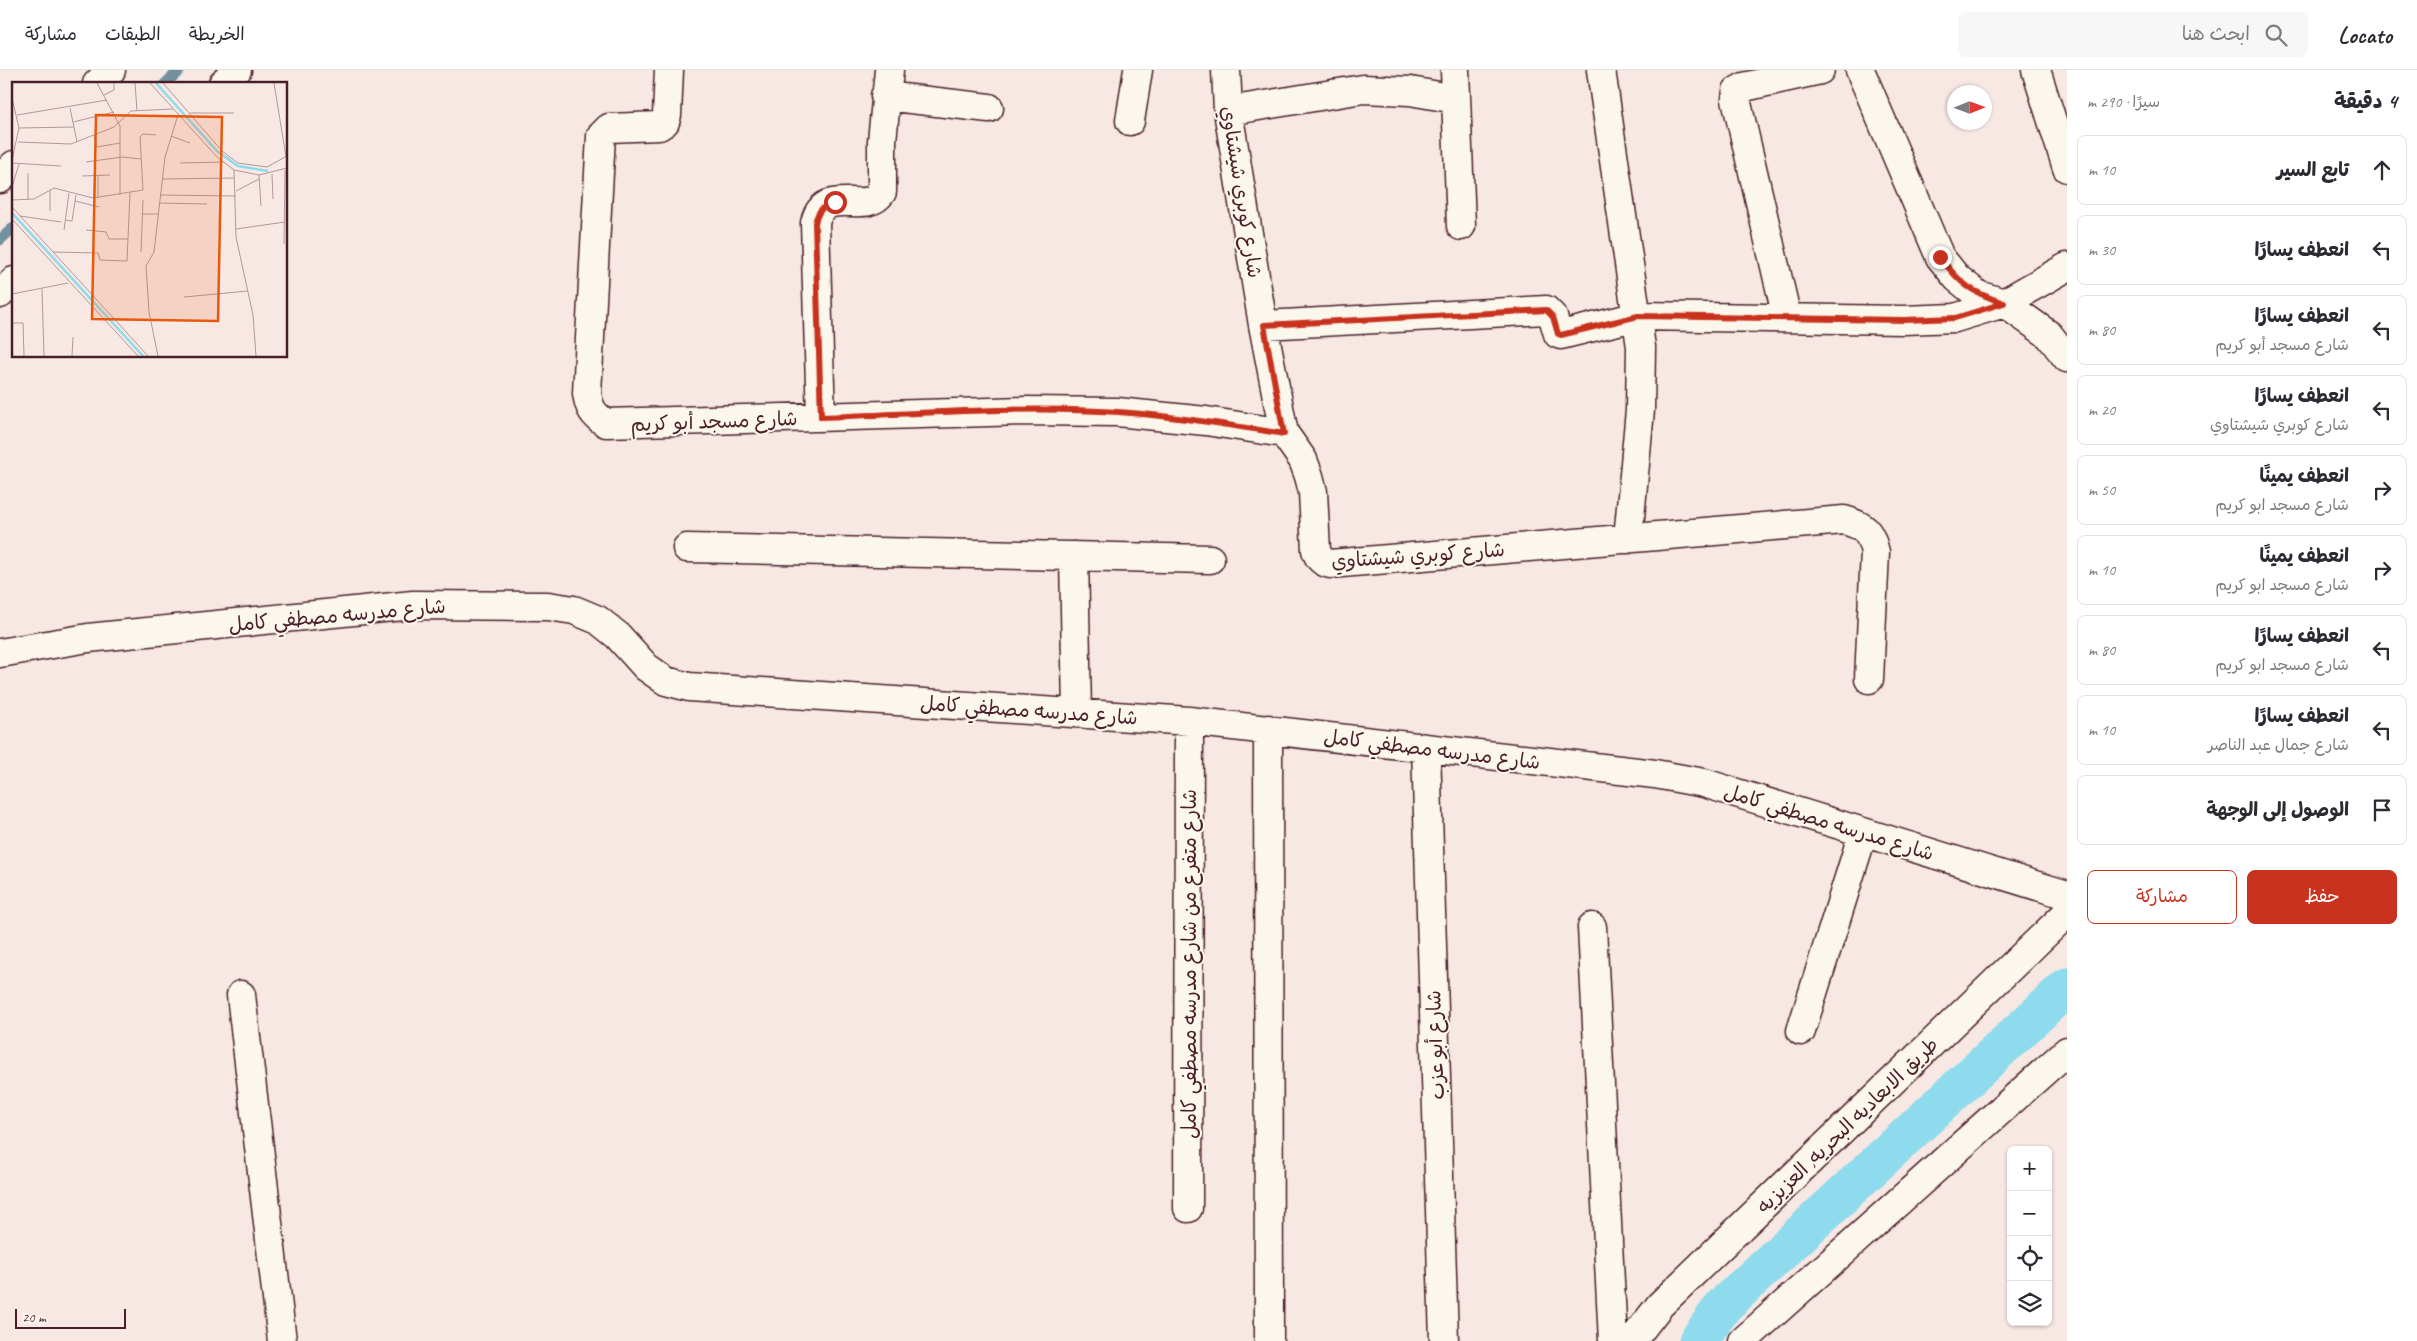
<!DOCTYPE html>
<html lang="ar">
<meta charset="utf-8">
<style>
:root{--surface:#fff;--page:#f7f7f7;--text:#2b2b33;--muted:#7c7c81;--line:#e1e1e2;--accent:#c8321e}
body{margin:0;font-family:Caveat,"Playpen Sans Arabic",sans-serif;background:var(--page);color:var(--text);direction:rtl}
.controls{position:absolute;right:15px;bottom:15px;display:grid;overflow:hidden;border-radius:8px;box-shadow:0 1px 4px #0004}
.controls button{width:45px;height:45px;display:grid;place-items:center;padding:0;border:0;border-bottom:1px solid var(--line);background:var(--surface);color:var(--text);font:25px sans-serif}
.compass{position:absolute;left:1947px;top:15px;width:45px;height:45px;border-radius:50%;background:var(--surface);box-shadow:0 1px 4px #0004;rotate:89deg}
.scale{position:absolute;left:15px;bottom:12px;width:111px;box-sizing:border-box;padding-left:5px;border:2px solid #4a1f2b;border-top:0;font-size:14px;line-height:18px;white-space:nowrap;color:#4a1f2b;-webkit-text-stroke:4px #fbf7ec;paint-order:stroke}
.stop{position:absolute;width:15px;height:15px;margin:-11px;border:4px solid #c8321e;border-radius:50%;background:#fff}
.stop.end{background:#c8321e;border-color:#fff;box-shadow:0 1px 5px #0008}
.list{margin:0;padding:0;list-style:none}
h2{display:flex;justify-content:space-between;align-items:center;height:65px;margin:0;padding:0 20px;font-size:21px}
h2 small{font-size:16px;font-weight:400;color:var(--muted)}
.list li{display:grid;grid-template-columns:32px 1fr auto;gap:15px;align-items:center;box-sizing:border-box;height:70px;margin:0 10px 10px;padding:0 10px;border:1px solid var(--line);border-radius:8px}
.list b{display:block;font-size:19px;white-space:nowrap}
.list p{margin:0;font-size:16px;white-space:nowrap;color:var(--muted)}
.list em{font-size:16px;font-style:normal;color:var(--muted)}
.actions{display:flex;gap:10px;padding:15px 20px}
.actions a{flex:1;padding:11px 0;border:1px solid var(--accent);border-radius:8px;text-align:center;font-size:18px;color:var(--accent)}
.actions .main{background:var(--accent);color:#fff}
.icon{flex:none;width:28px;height:28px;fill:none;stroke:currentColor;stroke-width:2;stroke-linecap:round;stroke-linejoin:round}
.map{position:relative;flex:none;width:2067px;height:1271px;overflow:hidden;direction:ltr}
header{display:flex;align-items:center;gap:30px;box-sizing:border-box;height:70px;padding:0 25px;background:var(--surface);border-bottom:1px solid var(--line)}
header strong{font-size:24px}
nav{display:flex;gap:28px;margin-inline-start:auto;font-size:18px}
.search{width:350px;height:45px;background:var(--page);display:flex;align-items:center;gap:12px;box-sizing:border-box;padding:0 18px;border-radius:8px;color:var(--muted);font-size:19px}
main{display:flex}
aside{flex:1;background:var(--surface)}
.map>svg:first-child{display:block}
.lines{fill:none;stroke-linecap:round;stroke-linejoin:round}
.stream{stroke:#73909f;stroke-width:11}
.canal{stroke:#8edbed;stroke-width:39}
.street-casing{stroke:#4a1f2b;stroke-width:31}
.secondary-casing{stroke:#4a1f2b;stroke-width:31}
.street{stroke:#fbf7ec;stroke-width:28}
.secondary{stroke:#fbf7ec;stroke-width:28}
.route{stroke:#c8321e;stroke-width:6}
.labels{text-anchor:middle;stroke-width:4;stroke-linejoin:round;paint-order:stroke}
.street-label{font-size:20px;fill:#4a1f2b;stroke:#fbf7ec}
.inset-river{fill:none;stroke:#8edbed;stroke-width:2.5}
.inset-road{fill:none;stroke:#b2989a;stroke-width:1}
.view{fill:#e8590c;fill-opacity:0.15;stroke:#e8590c;stroke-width:2.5}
.inset-edge{fill:none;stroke:#4a1f2b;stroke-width:2.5}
</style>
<header>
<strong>Locato</strong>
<div class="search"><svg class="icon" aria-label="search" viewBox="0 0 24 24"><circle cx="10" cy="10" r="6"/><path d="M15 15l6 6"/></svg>ابحث هنا</div>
<nav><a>الخريطة</a><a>الطبقات</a><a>مشاركة</a></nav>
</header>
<main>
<aside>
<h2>4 دقيقة<small>سيرًا · 290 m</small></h2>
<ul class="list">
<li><svg class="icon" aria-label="ahead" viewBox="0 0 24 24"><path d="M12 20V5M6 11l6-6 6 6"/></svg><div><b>تابع السير</b></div><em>10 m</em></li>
<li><svg class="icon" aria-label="left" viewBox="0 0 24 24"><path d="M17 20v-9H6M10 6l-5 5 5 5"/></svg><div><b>انعطف يسارًا</b></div><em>30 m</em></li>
<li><svg class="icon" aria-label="left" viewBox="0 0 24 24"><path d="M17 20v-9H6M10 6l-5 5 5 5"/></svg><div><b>انعطف يسارًا</b><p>شارع مسجد أبو كريم</p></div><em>80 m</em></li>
<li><svg class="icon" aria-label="left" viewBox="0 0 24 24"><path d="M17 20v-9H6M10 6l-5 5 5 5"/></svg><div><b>انعطف يسارًا</b><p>شارع كوبري شيشتاوي</p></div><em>20 m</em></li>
<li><svg class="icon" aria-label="right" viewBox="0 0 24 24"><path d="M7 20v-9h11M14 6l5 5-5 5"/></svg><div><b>انعطف يمينًا</b><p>شارع مسجد ابو كريم</p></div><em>50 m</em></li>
<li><svg class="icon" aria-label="right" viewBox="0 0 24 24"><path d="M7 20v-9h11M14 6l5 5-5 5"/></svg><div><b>انعطف يمينًا</b><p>شارع مسجد ابو كريم</p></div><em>10 m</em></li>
<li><svg class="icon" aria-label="left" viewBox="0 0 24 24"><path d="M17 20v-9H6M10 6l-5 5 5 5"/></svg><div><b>انعطف يسارًا</b><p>شارع مسجد ابو كريم</p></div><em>80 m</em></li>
<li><svg class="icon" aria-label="left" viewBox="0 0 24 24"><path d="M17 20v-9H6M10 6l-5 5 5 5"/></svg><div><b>انعطف يسارًا</b><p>شارع جمال عبد الناصر</p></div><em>10 m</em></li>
<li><svg class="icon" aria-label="arrive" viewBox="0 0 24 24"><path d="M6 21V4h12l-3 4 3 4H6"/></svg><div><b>الوصول إلى الوجهة</b></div></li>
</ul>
<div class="actions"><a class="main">حفظ</a><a>مشاركة</a></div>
</aside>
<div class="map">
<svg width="2067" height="1271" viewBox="0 0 2067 1271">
<rect width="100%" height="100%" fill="#f7e8e4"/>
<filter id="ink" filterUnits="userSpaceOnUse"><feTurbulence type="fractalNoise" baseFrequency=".02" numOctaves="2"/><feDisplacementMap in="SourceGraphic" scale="10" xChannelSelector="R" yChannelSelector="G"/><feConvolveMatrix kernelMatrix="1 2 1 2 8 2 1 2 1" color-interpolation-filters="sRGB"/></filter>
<g filter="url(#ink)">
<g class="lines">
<path class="stream" d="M165 14 180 0
M0 170 14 157"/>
<path class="canal" d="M1698 1271 1723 1236 2067 917"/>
<defs>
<path id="street" d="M669 0 667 45 665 52 659 56 609 58 601 66 587 323C589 338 593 345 606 353L1027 341 1117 342 1206 351 1284 363
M1226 0 1228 41 1263 255 1284 363 1303 390 1309 406 1313 422 1316 480C1319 489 1322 492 1330 494L1844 450C1865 456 1870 461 1875 482L1869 609
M1455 0 1461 156
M1601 0 1641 277 1640 340 1628 469
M1860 0 1940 187 1957 208 1978 225 2004 233 2049 265 2067 288
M2036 0 2067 98
M885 26 989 38
M1228 41 1363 19 1410 21 1456 29
M1130 51 1138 0
M1787 248 1736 29 1737 21 1744 17 1820 0
M1263 255 1546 240 1553 247 1558 264 1561 265 1638 246 1904 250 1955 248 2004 233 2067 197
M821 347 815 153C824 113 866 147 882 122V71L889 0
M687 478 1210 489
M1074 486 1077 643
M0 583 88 568 413 535 548 536 574 540 598 550 618 566 646 597 666 611 689 617 1189 651 1655 704 1704 713 2067 825
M1268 659 1269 1271
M1426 678 1444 1271
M1592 857 1613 1271
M241 925 282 1271
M1801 961 1863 763
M1188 1138 1189 651"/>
<path id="secondary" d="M97 14 111 0
M223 14 237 0
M0 109 14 95
M0 224 14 211
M1632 1271 1660 1235 2067 843
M1743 1271 2067 981"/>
</defs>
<use href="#street" class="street-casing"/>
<use href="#secondary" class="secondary-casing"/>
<use href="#street" class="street"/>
<use href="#secondary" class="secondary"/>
</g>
</g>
<g class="lines" filter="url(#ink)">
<path class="route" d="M835 132C822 136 818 141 815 153L821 347C918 344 1022 335 1118 342 1174 346 1229 355 1284 364L1264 255 1546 240 1553 247 1558 264 1561 265 1638 246 1904 250 1955 248 2004 233C1971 222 1961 215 1940 187"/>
</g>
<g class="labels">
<g class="street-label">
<text transform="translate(1242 122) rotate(81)" y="7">شارع كوبري شيشتاوي</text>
<text transform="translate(714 351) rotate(-2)" y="7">شارع مسجد أبو كريم</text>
<text transform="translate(1418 485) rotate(-4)" y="7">شارع كوبري شيشتاوي</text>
<text transform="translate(337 545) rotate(-5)" y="7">شارع مدرسه مصطفي كامل</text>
<text transform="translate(1029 640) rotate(4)" y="7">شارع مدرسه مصطفي كامل</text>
<text transform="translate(1432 679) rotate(7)" y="7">شارع مدرسه مصطفي كامل</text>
<text transform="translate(1829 752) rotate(17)" y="7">شارع مدرسه مصطفي كامل</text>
<text transform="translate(1189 894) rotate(-90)" y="7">شارع متفرع من شارع مدرسه مصطفي كامل</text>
<text transform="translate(1435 975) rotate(-92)" y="7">شارع أبو عزب</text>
<text transform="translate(1847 1055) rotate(-44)" y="7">طريق الابعاديه البحريه, العزيزيه</text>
</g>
</g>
<g transform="translate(12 12)">
<rect width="275" height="275" fill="#f7e8e4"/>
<path class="inset-river" d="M144 1 205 69 226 84 256 89M0 131 131 274"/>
<path class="inset-road" d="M85 1 108 44V113M123 1 125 29M138 1 205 75 222 88 247 93 275 86M151 1 210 69 226 81 255 85 275 74M262 1 274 75M92 13 102 8V1M0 16 7 46 0 78M58 26 65 60M178 31H222M5 33 95 18M61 40 102 30M7 46 62 45M82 53 85 65 108 61M159 54 178 61M6 60 59 62 102 45 119 29 161 27M74 80 110 75 129 77M0 81 49 84M168 81 211 80M222 88 224 155 241 233 244 274M260 92 261 117M86 93V116M247 93 249 124M70 94 98 93M150 97 223 96M0 105 7 82M224 109 247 97M148 113 224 114M0 118 22 117 42 106 81 116 131 108 128 55 131 52 144 53M16 118V91M63 119 87 125M147 121 195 122M0 125 136 274M38 129V108M130 132H146M8 134 49 140M0 137 126 274M53 138 60 139 64 113M224 147 273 140M52 148 57 111M74 148 94 150 97 157H116M272 162 273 88M41 170 86 171 88 178 115 179 118 111M129 170 131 118M30 207 32 274M0 212 56 201M172 215 236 209M0 241H11L12 274M60 274 61 255M146 274 137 230 134 184 142 170 153 75 166 33"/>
<path class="view" d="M84 33 210 35 206 239 80 237Z"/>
<rect width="275" height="275" class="inset-edge"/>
</g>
</svg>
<div class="controls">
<button>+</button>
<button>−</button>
<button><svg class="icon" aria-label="locate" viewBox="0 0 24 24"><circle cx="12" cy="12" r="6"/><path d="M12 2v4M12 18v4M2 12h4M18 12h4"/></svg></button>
<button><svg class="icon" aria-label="layers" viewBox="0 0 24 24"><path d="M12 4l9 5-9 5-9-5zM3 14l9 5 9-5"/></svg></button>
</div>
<svg class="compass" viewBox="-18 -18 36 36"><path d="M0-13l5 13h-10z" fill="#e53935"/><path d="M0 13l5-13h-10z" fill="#7c7c81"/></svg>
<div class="scale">20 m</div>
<div class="stop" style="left:835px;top:132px"></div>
<div class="stop end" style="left:1940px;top:187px"></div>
</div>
</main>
